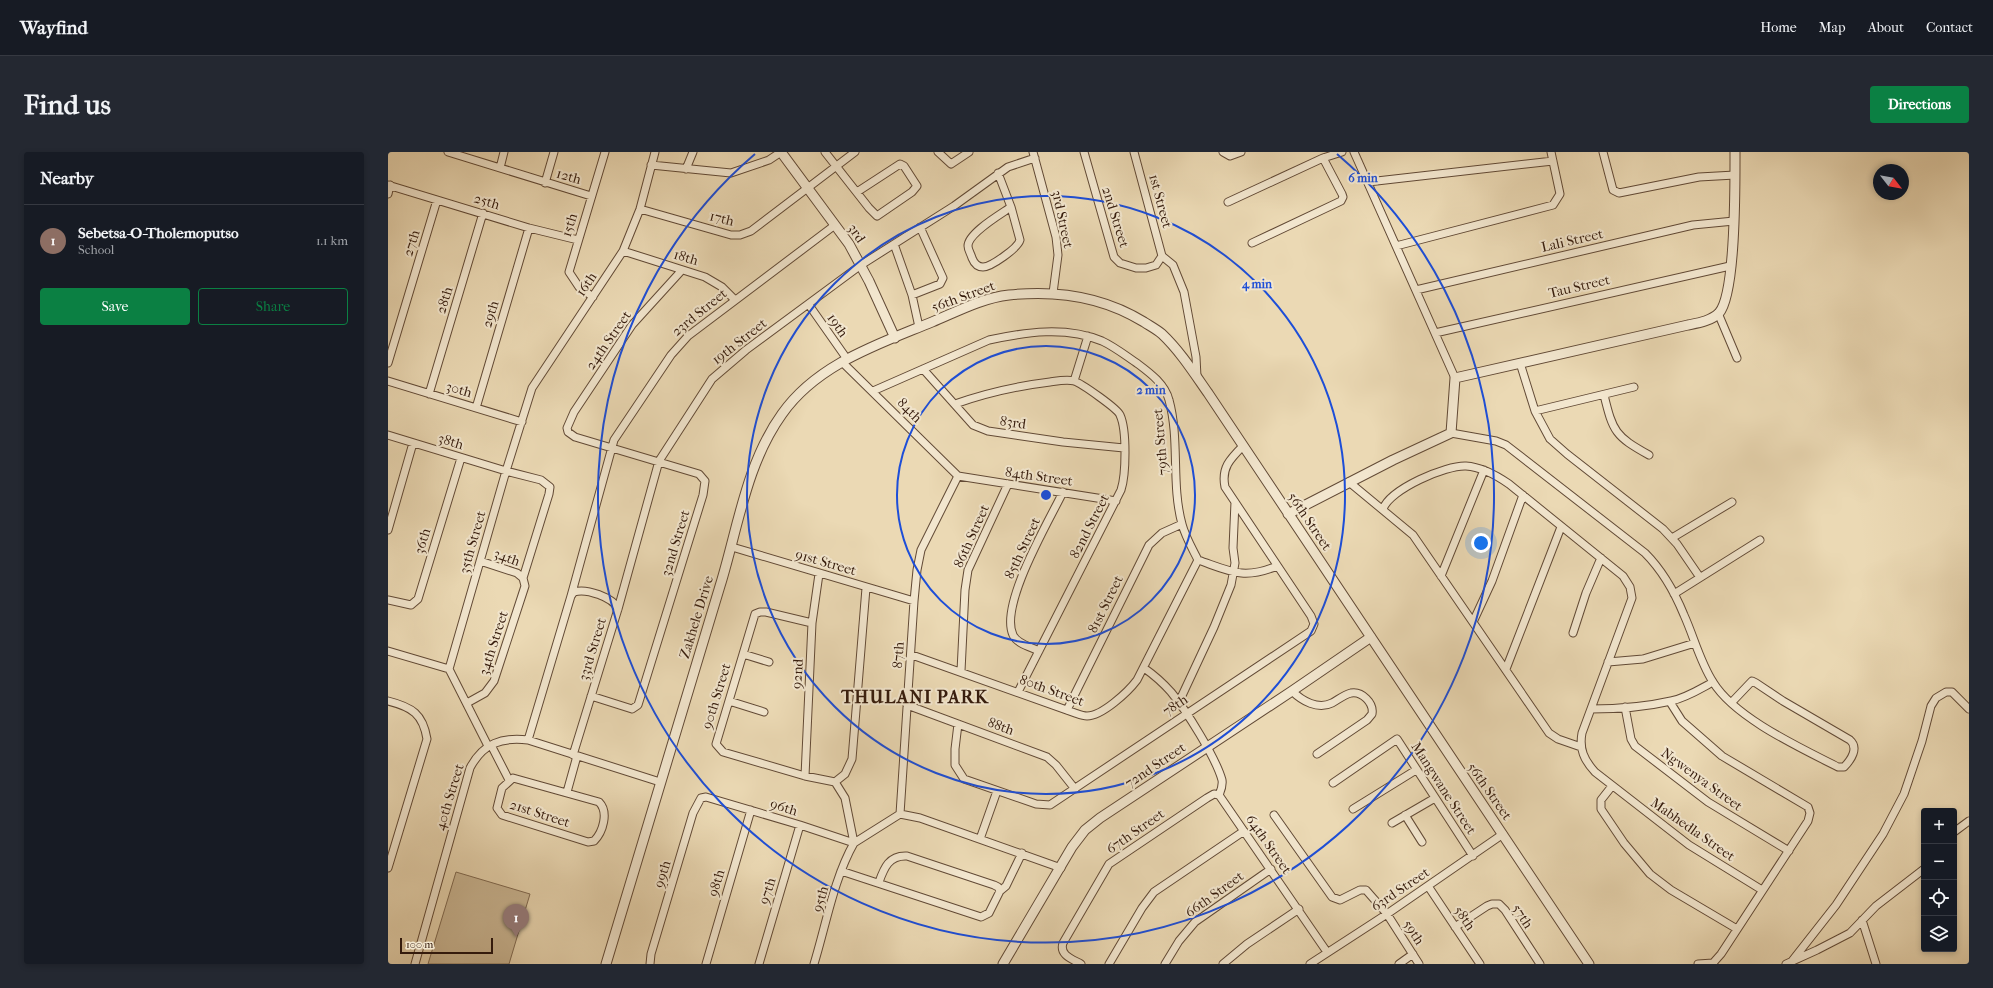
<!DOCTYPE html>
<meta charset="utf-8">
<style>
:root{--surface:#171b24;--page:#242831;--text:#f1f3f6;--muted:#9ea1a6;--line:#363941;--accent:#0b8043}
body{margin:0;font-family:"IM FELL French Canon",serif;background:var(--page);color:var(--text)}
.controls{position:absolute;right:12px;bottom:12px;display:grid;overflow:hidden;border-radius:4px;box-shadow:0 2px 6px #0003}
.controls button{width:36px;height:36px;display:grid;place-items:center;padding:0;border:0;border-bottom:1px solid var(--line);background:var(--surface);color:var(--text);font:20px sans-serif}
.compass{position:absolute;left:1485px;top:12px;width:36px;height:36px;border-radius:50%;background:var(--surface);box-shadow:0 2px 6px #0003;rotate:121deg}
.scale{position:absolute;left:12px;bottom:10px;width:93px;box-sizing:border-box;padding-left:4px;border:2px solid #351b0c;border-top:0;font-size:11px;line-height:14px;white-space:nowrap;color:#351b0c;-webkit-text-stroke:3px #f2e6ce;paint-order:stroke}
.you{position:absolute;left:1093px;top:391px;width:14px;height:14px;margin:-10px;border:3px solid #fff;border-radius:50%;background:#1a73e8;box-shadow:0 0 0 6px #1a73e833}
.badge{display:grid;place-items:center;width:26px;height:26px;border-radius:50%;background:var(--accent);color:#fff;font-size:13px;font-weight:700}
.pin{position:absolute;translate:-50% -33px;filter:drop-shadow(0 1px 2px #0008)}
.pin::after{content:'';position:absolute;top:21px;width:14px;height:12px;background:inherit;clip-path:polygon(0 0,100% 0,50% 100%)}
.list{margin:0;padding:0;list-style:none}
h2{display:flex;justify-content:space-between;align-items:center;height:52px;margin:0;padding:0 16px;font-size:17px}
h2 small{font-size:13px;font-weight:400;color:var(--muted)}
.list li{display:grid;grid-template-columns:26px 1fr auto;gap:12px;align-items:center;box-sizing:border-box;height:72px;padding:0 16px;border-top:1px solid var(--line)}
.list b{display:block;font-size:15px;white-space:nowrap}
.list p{margin:0;font-size:13px;white-space:nowrap;color:var(--muted)}
.list em{font-size:13px;font-style:normal;color:var(--muted)}
.actions{display:flex;gap:8px;padding:12px 16px}
.actions a{flex:1;padding:9px 0;border:1px solid var(--accent);border-radius:4px;text-align:center;font-size:14px;color:var(--accent)}
.actions .main{background:var(--accent);color:#fff}
.icon{flex:none;width:22px;height:22px;fill:none;stroke:currentColor;stroke-width:2;stroke-linecap:round;stroke-linejoin:round}
.map{position:relative;flex:none;width:1581px;height:812px;overflow:hidden;border-radius:4px}
header{display:flex;align-items:center;gap:24px;box-sizing:border-box;height:56px;padding:0 20px;background:var(--surface);border-bottom:1px solid var(--line)}
header strong{font-size:19px}
nav{display:flex;gap:22px;margin-inline-start:auto;font-size:14px}
.intro{display:flex;align-items:center;justify-content:space-between;box-sizing:border-box;height:96px;padding:0 24px}
h1{margin:0;font-size:28px}
.button{padding:10px 18px;border-radius:4px;background:var(--accent);color:#fff;font-size:14px;font-weight:700}
main{display:flex;gap:24px;padding:0 24px}
aside{flex:1;background:var(--surface);border-radius:4px;box-shadow:0 2px 6px #0003}
.map>svg:first-child{display:block}
.green{fill:#ccb997;stroke:#806a52}
.lines{fill:none;stroke-linecap:round;stroke-linejoin:round}
.minor-casing{stroke:#624a36;stroke-width:9}
.tertiary-casing{stroke:#624a36;stroke-width:11}
.minor{stroke:#f2e6ce;stroke-width:7}
.tertiary{stroke:#f2e6ce;stroke-width:9}
.ring{fill:none;stroke:#1d4ed8;stroke-width:2}
.labels{text-anchor:middle;stroke-width:4;stroke-linejoin:round;paint-order:stroke}
.street-label{font-size:14px;fill:#351b0c;stroke:#f2e6ce}
.district-label{font-size:18px;font-weight:bold;letter-spacing:1px;fill:#351b0c;stroke:#f2e6ce}
.centre{fill:#1d4ed8;stroke:#f2e6ce;stroke-width:2}
.ring-label{font-size:12px;text-anchor:middle;font-weight:bold;fill:#1d4ed8;stroke:#f2e6ce;stroke-width:4;stroke-linejoin:round;paint-order:stroke}
</style>
<header>
<strong>Wayfind</strong>
<nav><a>Home</a><a>Map</a><a>About</a><a>Contact</a></nav>
</header>
<div class="intro"><h1>Find us</h1><a class="button">Directions</a></div>
<main>
<aside>
<h2>Nearby<small></small></h2>
<ul class="list">
<li><span class="badge" style="background:#8d6e63">1</span><div><b>Sebetsa-O-Tholemoputso</b><p>School</p></div><em>1.1 km</em></li>
</ul>
<div class="actions"><a class="main">Save</a><a>Share</a></div>
</aside>
<div class="map">
<svg width="1581" height="812" viewBox="0 0 1581 812">
<rect width="100%" height="100%" fill="#ebd9b4"/>
<filter id="stains"><feTurbulence type="fractalNoise" baseFrequency=".005" numOctaves="4"/><feColorMatrix values="0 0 0 0 .2 0 0 0 0 .09 0 0 0 0 .02 0 0 0 .5 -.17"/></filter>
<radialGradient id="worn" r=".72"><stop offset=".6" stop-color="#630" stop-opacity="0"/><stop offset="1" stop-color="#630" stop-opacity=".3"/></radialGradient>
<path class="green" d="M68 720 142 742 121 812H40Z"/>
<g class="lines">
<defs>
<path id="minor" d="M60 0 203 44
M437 0 481 56 489 64 524 40 529 34 516 14 512 12 469 40
M550 0 563 12 581 0
M645 0 668 85 670 103 665 141
M696 0 726 105 732 111 748 116H758L768 113 774 104
M746 0 774 104
M835 0 842 4 853 0
M966 0 1067 226
M1215 0 1225 38 1231 41 1311 25 1347 23
M263 13 343 21 381 8 393 0
M112 16 116 0
M298 17 305 0
M610 21 623 55 632 88C630 96 603 115 595 115 589 115 586 111 584 106 583 102 580 98 580 94 580 81 613 62 623 55
M980 30 1165 9
M157 31 166 0
M0 33 141 76 190 88
M0 42 2 33
M840 50 935 6 954 0
M252 57 343 83H352L363 79 467 0
M864 91 953 49 955 45 954 42 935 6
M506 92 524 143 531 175
M1008 94 1165 53 1172 42 1163 0
M235 99 317 125 334 135 347 148
M774 104 785 113 796 140 808 205 809 225
M1028 138 1305 73 1346 69
M524 143 552 132 555 126 532 75
M205 145 191 135 181 120 217 0
M421 153 459 207
M1330 161 1349 206
M1047 181 1342 114
M454 210 570 324
M0 211 49 48
M1132 211 1147 259 1162 287 1179 302 1275 377 1289 392 1311 424
M535 217 585 273 600 279 675 290 736 296
M0 229 134 270
M686 229 700 184
M485 239 601 188C638 180 678 174 714 189 727 195 738 204 750 212 762 221 777 232 781 248 792 288 783 332 794 372 797 384 804 396 810 408 842 419 855 428 889 414
M41 242 95 61
M1216 243C1225 280 1227 284 1261 303
M567 252C598 241 629 234 662 230 669 229 679 227 686 229 693 231 730 257 732 263 739 278 738 323 733 338L630 540
M88 256 141 76
M1147 259 1246 235
M1063 281 1108 289 1118 293 1257 401C1274 418 1287 441 1296 463 1306 485 1312 510 1325 530 1347 566 1413 596 1450 615H1456C1463 608 1471 596 1462 588L1395 549 1368 531 1364 529 1344 550
M0 283 118 319 153 328 162 335 161 342 135 426 137 434 106 529 97 541 79 551
M570 324 728 349
M961 330 1025 383 1161 581 1170 587 1193 595
M995 357C1002 337 1058 313 1078 314 1094 315 1108 323 1121 332L1235 424 1242 435 1244 446 1194 581C1191 597 1196 608 1207 620L1301 693 1374 738
M0 378 25 291
M1284 386 1344 350
M344 395 526 449
M92 409 129 421 135 426
M1053 424 1096 318
M1286 442 1372 388
M183 444 186 440C198 436 225 445 230 457
M0 448 23 453 30 447 73 306
M1085 470 1104 429 1135 343
M424 471 378 460H372L367 462 328 592 335 600 417 624 447 630 457 622 464 607 478 436
M1185 481 1198 441 1213 406
M0 499 61 517 100 594
M651 499C643 495 629 492 625 483 611 453 661 369 675 340
M355 502 381 510
M524 503 687 561C690 562 695 564 699 564 714 564 740 540 749 528L810 408
M1220 510 1255 507 1307 491
M756 516C766 523 775 531 783 540 798 558 828 606 834 628 835 634 833 638 831 643
M61 517 118 319 144 236 235 99 252 57 267 0
M1118 517 1173 375
M573 519 577 438 580 418 620 332
M904 539C914 549 930 558 944 551 950 548 955 543 963 541 974 539 986 551 984 562L979 568 929 602
M203 544 244 557 250 553 315 343 317 329 311 322 187 285 180 280 179 276 186 260 244 173 294 118
M0 549C24 555 35 562 39 587L0 716
M341 549 376 560
M791 550 826 475 843 433 847 411 845 396 847 350
M1282 550 1294 569 1334 604 1420 655 1422 661 1420 669 1333 802 1325 811 1310 812
M519 553 659 605 668 613 687 637
M1237 555 1243 587 1247 594 1320 650 1401 699
M1203 557C1229 557 1257 555 1283 549 1298 546 1312 537 1325 530
M679 558 761 393 774 381 794 372
M570 572 567 597V613L576 627 648 652 662 653 923 479 926 472 923 464 837 335C833 316 842 307 855 294
M140 588 183 444 226 288 283 203 300 184 447 73
M103 593 121 628
M185 603 230 457 271 309 324 227 358 198 473 113 566 54 620 15 647 6
M417 624 424 471 431 422
M125 626 211 650C221 660 215 680 206 689L200 690 114 663 109 656 114 636Z
M447 630 457 646 466 691
M945 631 1009 587 1085 704
M1224 634 1213 648V657L1236 691 1262 722 1283 738 1349 777
M179 640 189 604
M831 643 939 800
M965 657 1028 618
M512 662 526 449 529 418 533 398 570 324
M512 662 532 666 673 716
M886 663 944 745 952 748 972 738H978L999 762 1031 812
M1017 663 1034 690
M1004 671 1047 646
M1566 680 1581 669
M592 687 609 639
M453 719 593 765 601 761 612 739 610 735 606 733 519 704C501 703 496 716 491 730
M1040 734 1092 812
M612 739 618 734 634 701
M1474 768 1488 812
M1067 775 1099 754 1104 752H1111L1117 758 1152 812
M1404 809 1448 753 1495 682 1516 642 1534 589 1543 554 1548 546 1558 540H1564L1581 557
M27 812 82 616C95 591 114 585 140 588L272 630
M262 812 263 802 305 661 313 646 318 645 412 673 466 691
M318 812 363 658
M371 812 412 673
M426 812C438 773 446 726 466 691L512 662
M693 812C684 807 671 803 675 791L721 712 819 646 826 642 831 643
M721 812 754 756 766 740 856 679
M777 812 791 789 807 770 883 717
M835 812 859 792 911 757
M922 812 999 762 1115 682
M1011 812 1025 802
M1398 812 1429 798 1462 781 1488 754 1536 717"/>
<path id="tertiary" d="M393 0 461 92 481 129 507 186
M900 362 1005 308 1063 281 1067 226 1300 173C1310 171 1323 169 1331 161 1348 142 1347 29 1347 0
M218 812C256 686 294 560 332 434 350 376 358 312 394 262 429 212 491 192 544 170 568 160 594 146 621 143 668 138 714 144 756 170 762 174 768 177 774 182 792 199 806 221 820 241L1201 812
M615 812 684 695 697 678 712 666 904 539 983 485"/>
</defs>
<use href="#minor" class="minor-casing"/>
<use href="#tertiary" class="tertiary-casing"/>
<use href="#minor" class="minor"/>
<use href="#tertiary" class="tertiary"/>
</g>
<g class="ring">
<circle cx="658" cy="343" r="149"/>
<circle cx="658" cy="343" r="299"/>
<path d="M949 2A448 448 0 1 1 367 2"/>
</g>
<g class="labels">
<g class="street-label">
<text transform="translate(181 24) rotate(16)" y="5">12th</text>
<text transform="translate(99 49) rotate(17)" y="5">25th</text>
<text transform="translate(773 49) rotate(75)" y="5">1st Street</text>
<text transform="translate(728 65) rotate(73)" y="5">2nd Street</text>
<text transform="translate(334 66) rotate(14)" y="5">17th</text>
<text transform="translate(675 67) rotate(78)" y="5">3rd Street</text>
<text transform="translate(181 73) rotate(-73)" y="5">15th</text>
<text transform="translate(469 81) rotate(56)" y="5">3rd</text>
<text transform="translate(1184 88) rotate(-13)" y="5">Lali Street</text>
<text transform="translate(23 91) rotate(-73)" y="5">27th</text>
<text transform="translate(298 105) rotate(17)" y="5">18th</text>
<text transform="translate(198 132) rotate(-56)" y="5">16th</text>
<text transform="translate(1191 134) rotate(-13)" y="5">Tau Street</text>
<text transform="translate(575 144) rotate(-20)" y="5">56th Street</text>
<text transform="translate(56 148) rotate(-73)" y="5">28th</text>
<text transform="translate(311 160) rotate(-39)" y="5">23rd Street</text>
<text transform="translate(102 162) rotate(-73)" y="5">29th</text>
<text transform="translate(450 173) rotate(55)" y="5">19th</text>
<text transform="translate(220 188) rotate(-55)" y="5">24th Street</text>
<text transform="translate(351 189) rotate(-38)" y="5">19th Street</text>
<text transform="translate(71 237) rotate(16)" y="5">30th</text>
<text transform="translate(522 258) rotate(45)" y="5">84th</text>
<text transform="translate(625 270) rotate(8)" y="5">83rd</text>
<text transform="translate(63 289) rotate(17)" y="5">38th</text>
<text transform="translate(772 290) rotate(-95)" y="5">79th Street</text>
<text transform="translate(651 324) rotate(8)" y="5">84th Street</text>
<text transform="translate(922 369) rotate(56)" y="5">56th Street</text>
<text transform="translate(701 374) rotate(-63)" y="5">82nd Street</text>
<text transform="translate(583 384) rotate(-66)" y="5">86th Street</text>
<text transform="translate(34 389) rotate(-73)" y="5">36th</text>
<text transform="translate(84 390) rotate(-74)" y="5">35th Street</text>
<text transform="translate(287 391) rotate(-73)" y="5">32nd Street</text>
<text transform="translate(634 396) rotate(-65)" y="5">85th Street</text>
<text transform="translate(119 405) rotate(20)" y="5">34th</text>
<text transform="translate(438 410) rotate(16)" y="5">91st Street</text>
<text transform="translate(717 452) rotate(-64)" y="5">81st Street</text>
<text transform="translate(308 465) rotate(-73)" y="5">Zakhele Drive</text>
<text transform="translate(105 491) rotate(-72)" y="5">34th Street</text>
<text transform="translate(204 497) rotate(-73)" y="5">33rd Street</text>
<text transform="translate(510 503) rotate(-86)" y="5">87th</text>
<text transform="translate(409 522) rotate(-87)" y="5">92nd</text>
<text transform="translate(664 538) rotate(20)" y="5">80th Street</text>
<text transform="translate(328 544) rotate(-73)" y="5">90th Street</text>
<text transform="translate(787 553) rotate(-34)" y="5">78th</text>
<text transform="translate(613 574) rotate(20)" y="5">88th</text>
<text transform="translate(767 613) rotate(-34)" y="5">72nd Street</text>
<text transform="translate(1314 627) rotate(36)" y="5">Ngwenya Street</text>
<text transform="translate(1056 636) rotate(57)" y="5">Mangwane Street</text>
<text transform="translate(1102 639) rotate(55)" y="5">56th Street</text>
<text transform="translate(61 645) rotate(-73)" y="5">40th Street</text>
<text transform="translate(396 655) rotate(17)" y="5">96th</text>
<text transform="translate(152 661) rotate(18)" y="5">21st Street</text>
<text transform="translate(1305 677) rotate(35)" y="5">Mabhedla Street</text>
<text transform="translate(747 679) rotate(-35)" y="5">67th Street</text>
<text transform="translate(881 692) rotate(55)" y="5">64th Street</text>
<text transform="translate(274 722) rotate(-73)" y="5">99th</text>
<text transform="translate(328 731) rotate(-74)" y="5">98th</text>
<text transform="translate(1012 737) rotate(-34)" y="5">63rd Street</text>
<text transform="translate(379 739) rotate(-73)" y="5">97th</text>
<text transform="translate(826 742) rotate(-36)" y="5">66th Street</text>
<text transform="translate(432 747) rotate(-74)" y="5">95th</text>
<text transform="translate(1135 764) rotate(57)" y="5">57th</text>
<text transform="translate(1077 766) rotate(56)" y="5">58th</text>
<text transform="translate(1026 780) rotate(57)" y="5">59th</text>
</g>
<g class="district-label">
<text x="527" y="551">THULANI PARK</text>
</g>
</g>
<circle cx="658" cy="343" r="6" class="centre"/>
<g class="ring-label">
<text x="975" y="30">6 min</text>
<text x="869" y="136">4 min</text>
<text x="763" y="242">2 min</text>
</g>
<rect width="100%" height="100%" filter="url(#stains)"/>
<rect width="100%" height="100%" fill="url(#worn)"/>
</svg>
<div class="controls">
<button>+</button>
<button>−</button>
<button><svg class="icon" aria-label="locate" viewBox="0 0 24 24"><circle cx="12" cy="12" r="6"/><path d="M12 2v4M12 18v4M2 12h4M18 12h4"/></svg></button>
<button><svg class="icon" aria-label="layers" viewBox="0 0 24 24"><path d="M12 4l9 5-9 5-9-5zM3 14l9 5 9-5"/></svg></button>
</div>
<svg class="compass" viewBox="-18 -18 36 36"><path d="M0-13l5 13h-10z" fill="#e53935"/><path d="M0 13l5-13h-10z" fill="#9ea1a6"/></svg>
<div class="scale">100 m</div>
<div class="you"></div>
<div class="pin badge" style="left:128px;top:785px;background:#8d6e63">1</div>
</div>
</main>
